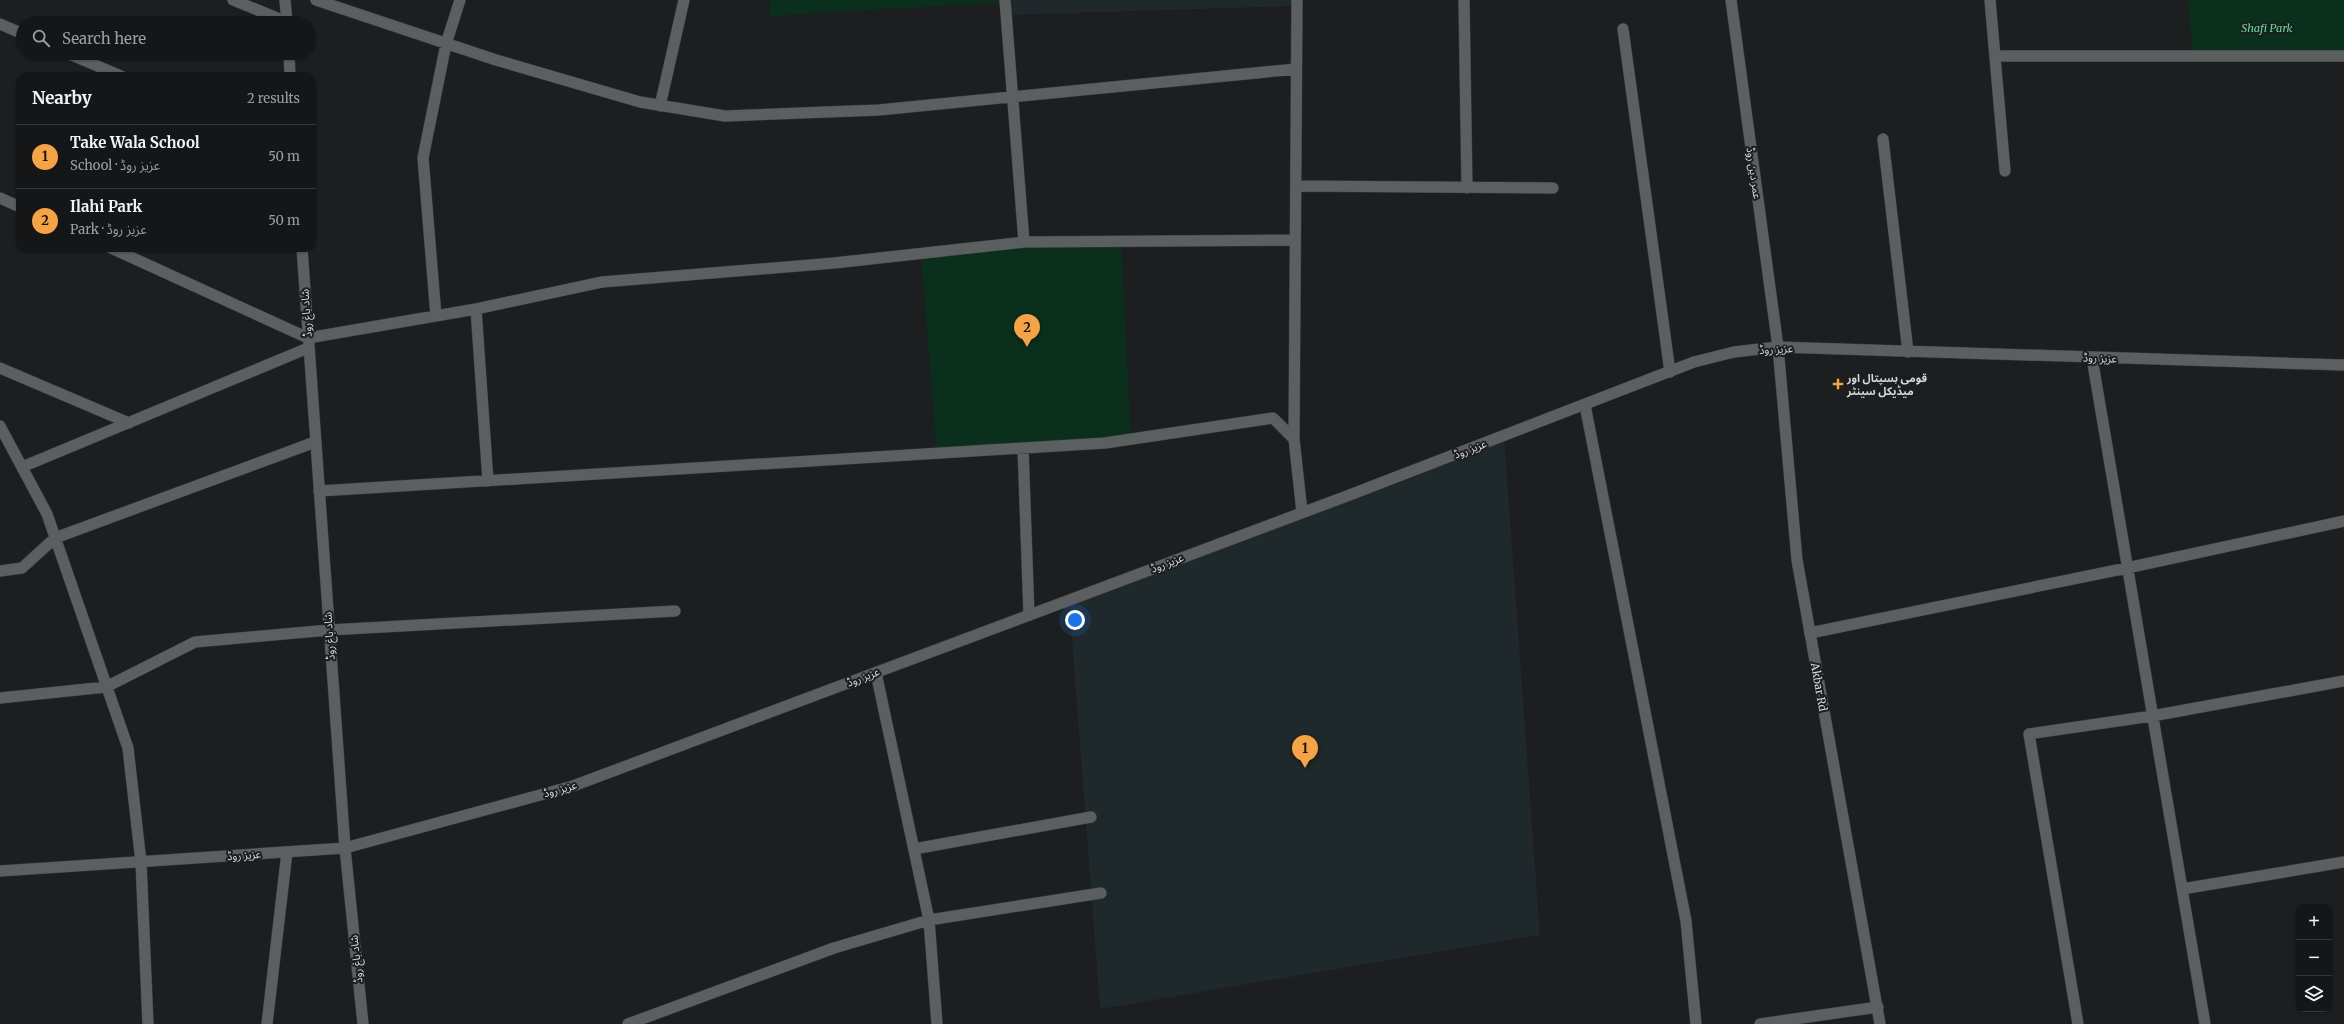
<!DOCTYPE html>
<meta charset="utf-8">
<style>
:root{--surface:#151617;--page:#222324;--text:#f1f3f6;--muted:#9d9fa1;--line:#343536;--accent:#f5a345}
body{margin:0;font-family:Merriweather,"Noto Sans Arabic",serif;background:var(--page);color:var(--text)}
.controls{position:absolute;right:12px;bottom:12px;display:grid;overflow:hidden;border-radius:8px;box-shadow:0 1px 3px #0004}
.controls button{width:36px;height:36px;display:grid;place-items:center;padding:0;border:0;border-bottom:1px solid var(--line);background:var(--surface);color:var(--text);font:20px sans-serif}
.you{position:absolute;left:1075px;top:620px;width:14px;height:14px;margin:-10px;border:3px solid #fff;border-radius:50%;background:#1a73e8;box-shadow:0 0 0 6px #1a73e833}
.badge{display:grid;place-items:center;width:26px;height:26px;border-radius:50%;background:var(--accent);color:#111;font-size:13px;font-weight:700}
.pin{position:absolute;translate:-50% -33px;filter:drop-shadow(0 1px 2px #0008)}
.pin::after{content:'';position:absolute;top:21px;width:14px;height:12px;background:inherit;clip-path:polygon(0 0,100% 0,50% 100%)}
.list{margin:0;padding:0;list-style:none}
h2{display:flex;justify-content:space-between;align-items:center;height:52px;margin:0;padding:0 16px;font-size:17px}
h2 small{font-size:13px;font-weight:400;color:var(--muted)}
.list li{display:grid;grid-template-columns:26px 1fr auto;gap:12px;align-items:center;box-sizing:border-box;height:64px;padding:0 16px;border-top:1px solid var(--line)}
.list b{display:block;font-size:15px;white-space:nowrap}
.list p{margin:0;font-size:13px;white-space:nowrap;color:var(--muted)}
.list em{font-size:13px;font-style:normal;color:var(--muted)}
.icon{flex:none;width:22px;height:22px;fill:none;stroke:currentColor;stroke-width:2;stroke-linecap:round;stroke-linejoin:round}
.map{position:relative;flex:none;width:2344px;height:1024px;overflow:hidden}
.search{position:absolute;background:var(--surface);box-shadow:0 1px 3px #0004;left:16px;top:16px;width:300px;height:44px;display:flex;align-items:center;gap:10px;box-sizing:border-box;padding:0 14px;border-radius:22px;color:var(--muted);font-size:15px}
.panel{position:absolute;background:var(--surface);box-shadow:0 1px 3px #0004;left:16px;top:72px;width:300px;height:180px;border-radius:12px}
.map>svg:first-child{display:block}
.built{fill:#1f282b}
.green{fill:#0a301d}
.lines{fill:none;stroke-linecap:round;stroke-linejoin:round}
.service-casing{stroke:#383a3b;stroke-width:12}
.minor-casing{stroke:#383a3b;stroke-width:12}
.secondary-casing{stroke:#383a3b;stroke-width:12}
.service{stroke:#5c5f60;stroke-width:11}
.minor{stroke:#5c5f60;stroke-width:11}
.secondary{stroke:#5c5f60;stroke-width:11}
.poi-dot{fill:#f5a345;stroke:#1c1e1f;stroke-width:1.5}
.labels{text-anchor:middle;stroke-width:4;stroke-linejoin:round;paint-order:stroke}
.park-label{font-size:11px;font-style:italic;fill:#5de19c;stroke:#1c1e1f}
.street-label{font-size:11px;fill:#d5d7d8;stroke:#1c1e1f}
.poi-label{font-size:11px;font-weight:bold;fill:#d5d7d8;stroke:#1c1e1f;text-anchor:start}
</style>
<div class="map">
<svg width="2344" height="1024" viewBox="0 0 2344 1024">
<rect width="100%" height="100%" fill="#1c1e1f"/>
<path class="built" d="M1005 0H1297V6L1007 15Z
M1504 436 1540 935 1100 1009 1069 600Z"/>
<path class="green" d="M771 0H1005L1006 2 769 16Z
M2188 0H2344V56H2193Z
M1121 241 1131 440 937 454 921 254Z"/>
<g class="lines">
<defs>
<path id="service" d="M1585 405 1686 921 1696 1024
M914 849 1091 817"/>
<path id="minor" d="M233 0 287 22
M316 0 496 60 640 102 725 116 879 110 1296 69
M1005 0 1024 242
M1297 0 1294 439 1302 512
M1464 0 1467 188
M1990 0 2005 171
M0 24 23 34
M1623 29 1670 372
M67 53 121 76
M1995 56H2344
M660 106 684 0
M1883 139 1908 352
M1296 186 1553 188
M0 198 20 207
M111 248 308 338 476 309 602 282 834 263 1024 242 1295 240
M476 309 488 481
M436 316 423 158 446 44 460 0
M2092 358 2205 1024
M0 368 129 423
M0 426 47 514 128 748 141 862 148 1024
M1023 448 1029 615
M22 467 308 348
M319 491 1105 443 1273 418 1294 439
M0 571 22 568 55 538 315 442
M1810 633 2127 568 2344 521
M876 673 929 920 937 1024
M0 698 106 687 195 642 329 630 675 611
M2182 889 2344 862
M267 1024 287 852
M628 1024 834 948 929 920 1101 893
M1760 1024 1878 1007
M2078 1024 2029 734 2152 716 2344 681"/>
<path id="secondary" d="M285 0 287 23
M1731 0 1778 347 1797 560 1880 1024
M289 53 290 76
M302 248 345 848 363 1024
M0 871 345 848 573 786 1347 496 1694 362 1734 352 1778 347 2344 365"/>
</defs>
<use href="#service" class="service-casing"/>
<use href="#minor" class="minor-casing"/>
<use href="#secondary" class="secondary-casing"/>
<use href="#service" class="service"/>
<use href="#minor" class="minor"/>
<use href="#secondary" class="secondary"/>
</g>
<path class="poi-dot" d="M1836 378h4v4h4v4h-4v4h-4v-4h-4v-4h4z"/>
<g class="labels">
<g class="park-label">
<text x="2267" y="32">Shafi Park</text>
</g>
<g class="street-label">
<text transform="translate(1754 173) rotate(82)" y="4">عمر دین روڈ</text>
<text transform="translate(306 313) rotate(-94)" y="4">شاد باغ روڈ</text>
<text transform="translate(1776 349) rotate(-3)" y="4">عزیز روڈ</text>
<text transform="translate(2100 358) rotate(2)" y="4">عزیز روڈ</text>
<text transform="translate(1470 449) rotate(-21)" y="4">عزیز روڈ</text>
<text transform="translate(1167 563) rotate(-21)" y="4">عزیز روڈ</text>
<text transform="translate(329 636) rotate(-94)" y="4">شاد باغ روڈ</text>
<text transform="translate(863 677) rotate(-21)" y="4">عزیز روڈ</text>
<text transform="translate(1819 687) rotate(80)" y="4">Akbar Rd</text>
<text transform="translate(560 789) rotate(-16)" y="4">عزیز روڈ</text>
<text transform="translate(244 855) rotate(-4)" y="4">عزیز روڈ</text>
<text transform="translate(356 959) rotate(-96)" y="4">شاد باغ روڈ</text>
</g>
<g class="poi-label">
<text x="1847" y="382">قومی ہسپتال اور<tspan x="1847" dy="13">میڈیکل سینٹر</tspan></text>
</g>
</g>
</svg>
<div class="controls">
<button>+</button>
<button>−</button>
<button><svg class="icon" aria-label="layers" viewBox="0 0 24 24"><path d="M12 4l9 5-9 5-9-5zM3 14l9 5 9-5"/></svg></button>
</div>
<div class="you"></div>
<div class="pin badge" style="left:1305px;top:768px">1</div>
<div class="pin badge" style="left:1027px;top:347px">2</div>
<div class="search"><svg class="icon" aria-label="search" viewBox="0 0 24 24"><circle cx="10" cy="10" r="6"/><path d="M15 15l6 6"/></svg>Search here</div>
<section class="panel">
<h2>Nearby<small>2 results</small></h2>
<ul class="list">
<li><span class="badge">1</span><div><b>Take Wala School</b><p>School · عزیز روڈ</p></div><em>50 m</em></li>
<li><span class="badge">2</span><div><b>Ilahi Park</b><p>Park · عزیز روڈ</p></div><em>50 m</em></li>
</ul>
</section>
</div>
